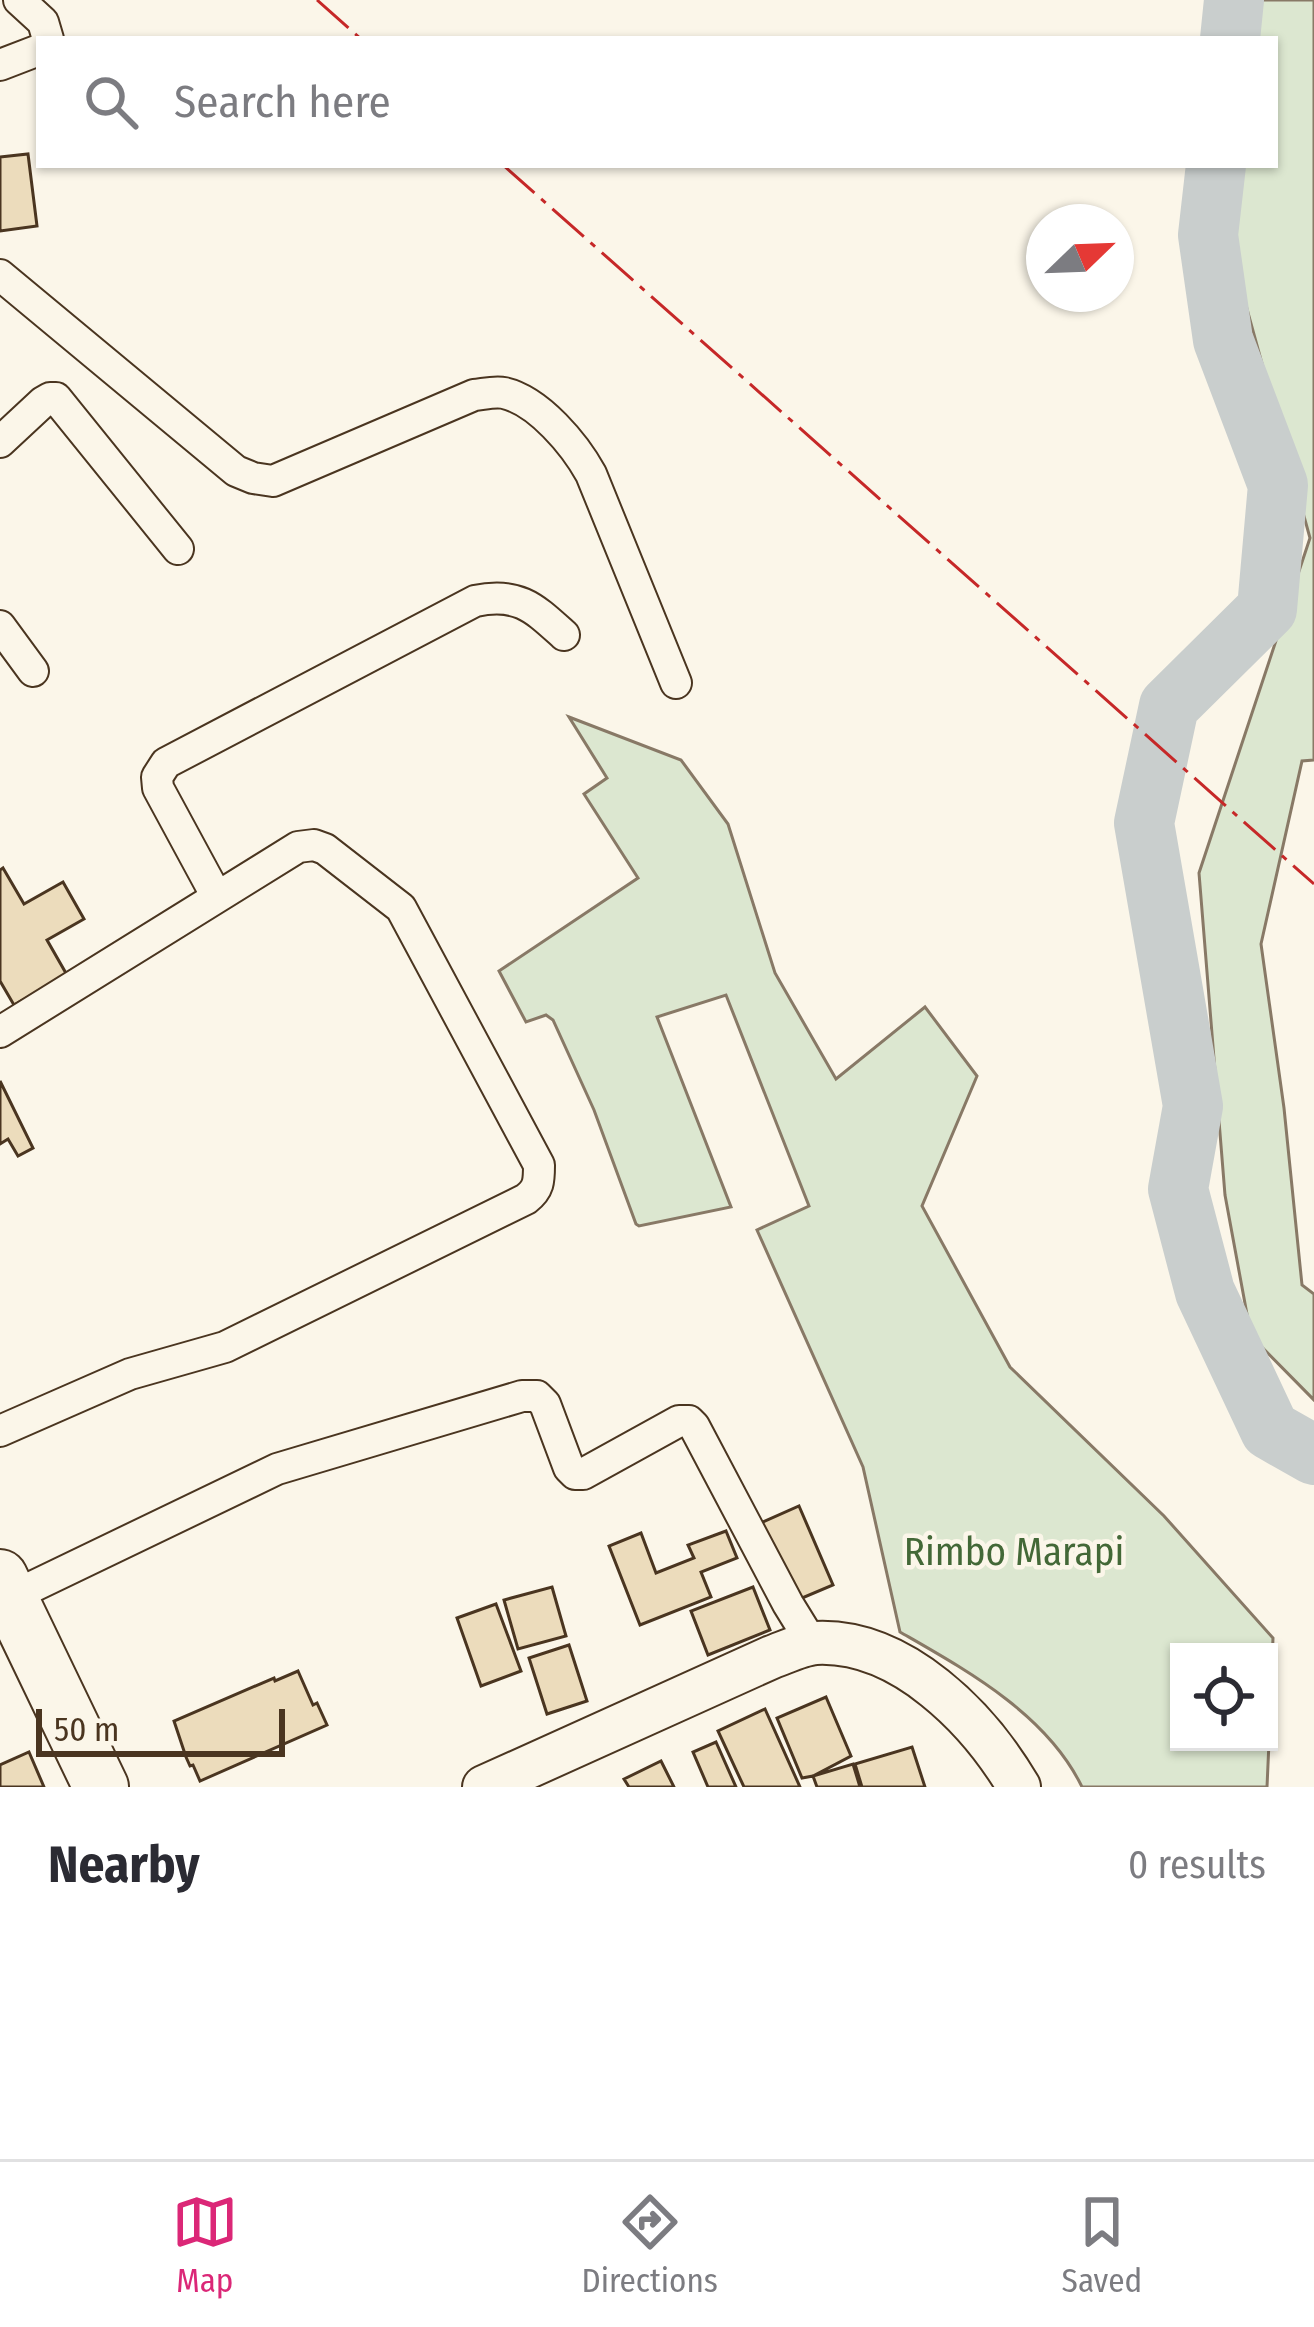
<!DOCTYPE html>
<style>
:root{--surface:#fff;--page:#f7f7f7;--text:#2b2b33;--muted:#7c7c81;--line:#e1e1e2;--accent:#db2777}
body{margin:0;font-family:"Fira Sans Condensed",sans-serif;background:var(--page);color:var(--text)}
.controls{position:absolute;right:36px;bottom:36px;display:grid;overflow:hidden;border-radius:0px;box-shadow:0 3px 9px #0004}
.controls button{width:108px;height:108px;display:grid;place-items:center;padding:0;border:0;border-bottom:3px solid var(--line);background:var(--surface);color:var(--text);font:60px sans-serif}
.compass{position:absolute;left:1026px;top:204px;width:108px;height:108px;border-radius:50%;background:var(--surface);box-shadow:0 3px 9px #0004;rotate:67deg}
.scale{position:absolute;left:36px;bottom:30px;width:249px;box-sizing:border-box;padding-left:12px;border:6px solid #4a3520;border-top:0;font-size:33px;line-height:42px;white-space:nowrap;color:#4a3520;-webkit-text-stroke:9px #fbf6e9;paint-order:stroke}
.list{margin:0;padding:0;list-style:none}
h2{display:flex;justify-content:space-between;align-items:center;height:156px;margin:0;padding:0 48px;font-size:51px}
h2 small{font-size:39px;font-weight:400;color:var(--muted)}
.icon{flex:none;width:66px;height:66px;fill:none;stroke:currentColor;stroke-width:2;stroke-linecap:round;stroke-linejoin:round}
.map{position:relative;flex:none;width:1314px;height:1787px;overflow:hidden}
.search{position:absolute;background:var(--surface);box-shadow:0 3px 9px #0004;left:36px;right:36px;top:36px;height:132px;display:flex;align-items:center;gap:30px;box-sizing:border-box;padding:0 42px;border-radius:0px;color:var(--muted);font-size:45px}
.sheet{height:372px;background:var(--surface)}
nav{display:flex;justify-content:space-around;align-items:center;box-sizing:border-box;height:168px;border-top:3px solid var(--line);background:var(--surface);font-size:33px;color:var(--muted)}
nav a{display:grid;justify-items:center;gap:6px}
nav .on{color:var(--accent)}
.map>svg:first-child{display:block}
.green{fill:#dce7d0;stroke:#887966;stroke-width:3}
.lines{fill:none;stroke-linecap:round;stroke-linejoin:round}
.river{stroke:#c9cecd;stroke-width:60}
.building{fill:#ecdcbc;stroke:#4a3520;stroke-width:3}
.street-casing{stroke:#4a3520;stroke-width:34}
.secondary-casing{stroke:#4a3520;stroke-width:46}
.highway-casing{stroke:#4a3520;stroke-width:58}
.street{stroke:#fbf6e9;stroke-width:30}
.secondary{stroke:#fbf6e9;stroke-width:42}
.highway{stroke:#fbf6e9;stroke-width:54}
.power{stroke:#c62828;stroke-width:3;stroke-dasharray:42 9 6 9;stroke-linecap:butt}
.labels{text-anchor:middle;stroke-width:9;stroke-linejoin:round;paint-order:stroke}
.park-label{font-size:39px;fill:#436837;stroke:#fbf6e9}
</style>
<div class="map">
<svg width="1314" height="1787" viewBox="0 0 1314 1787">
<rect width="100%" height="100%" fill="#fbf6e9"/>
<path class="green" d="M1235 0H1314V760L1302 761 1261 944 1284 1108 1302 1285 1314 1294V1400L1251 1336 1225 1195 1199 873 1310 538 1214 189 1216 165H1275V39H1231Z
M569 717 681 760 728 824 775 973 836 1079 925 1007 977 1076 922 1206 1010 1367 1164 1516 1273 1638 1269 1742V1652H1179V1742H1269L1267 1787H1082C1047 1714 966 1670 900 1632L863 1467 757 1230 809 1206 726 995 657 1017 731 1207 639 1226 636 1224 594 1110 553 1020 546 1015 526 1022 499 971 638 878 584 794 607 778Z"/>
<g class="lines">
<path class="river" d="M1230 39 1234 0
M1216 165 1208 235 1223 340 1278 485 1267 609 1169 706 1144 823 1193 1106 1178 1189 1205 1292 1270 1430 1314 1455"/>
</g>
<path class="building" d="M28 154 37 226 0 231V157Z
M3 868 24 904 63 882 84 919 47 940 67 975 14 1005 0 981V870Z
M0 1081 33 1148 18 1156 8 1139 0 1144Z
M799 1506 833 1585 788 1604 754 1526Z
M726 1531 737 1558 701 1572 711 1597 640 1625 609 1546 641 1533 656 1573 694 1558 688 1545Z
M552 1587 566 1636 518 1649 504 1600Z
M753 1587 770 1630 708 1655 691 1611Z
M496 1604 521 1671 481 1686 457 1618Z
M569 1645 587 1701 547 1714 529 1658Z
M298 1671 313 1705 317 1703 327 1725 200 1781 193 1765 190 1766 186 1757 174 1721 274 1678 275 1681Z
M826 1697 851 1756 813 1776 802 1778 777 1718Z
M765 1709 800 1787H744L718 1731Z
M716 1742 736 1787H708L693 1752Z
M912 1747 925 1787H862L855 1764Z
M29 1752 44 1787H0V1765Z
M661 1761 674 1787H629L624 1779Z
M853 1764 860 1787H817L813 1776Z"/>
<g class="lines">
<defs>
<path id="street" d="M19 0 43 22 48 39
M0 65 39 50
M0 275 236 471 253 478 273 481 474 395C484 394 495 391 504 393 539 401 575 445 591 474L676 683
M0 442 43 402 50 398H56L178 549
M0 626 33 671
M217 897 158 788 157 777 166 763 475 601C519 592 534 608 564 635
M0 1032 298 847 314 845 325 849 401 908 539 1165C539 1181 539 1189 526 1199L225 1347 130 1374 0 1431
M9 1598 277 1469 522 1396H537L545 1404 569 1468 575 1474H583L679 1421H689L694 1426 788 1604 812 1643"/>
<path id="secondary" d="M484 1787 772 1657C786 1652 802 1644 816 1643 902 1639 979 1719 1019 1787"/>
<path id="highway" d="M0 1577 101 1787"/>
</defs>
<use href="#street" class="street-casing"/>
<use href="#secondary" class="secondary-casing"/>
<use href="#highway" class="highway-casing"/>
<use href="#street" class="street"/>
<use href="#secondary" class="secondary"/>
<use href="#highway" class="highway"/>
<path class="power" d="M317 0 361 39
M503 165 1314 884"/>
</g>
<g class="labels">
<g class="park-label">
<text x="1014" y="1565">Rimbo Marapi</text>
</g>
</g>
</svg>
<div class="controls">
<button><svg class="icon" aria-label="locate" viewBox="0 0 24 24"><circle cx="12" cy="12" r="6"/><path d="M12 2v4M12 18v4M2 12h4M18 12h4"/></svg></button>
</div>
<svg class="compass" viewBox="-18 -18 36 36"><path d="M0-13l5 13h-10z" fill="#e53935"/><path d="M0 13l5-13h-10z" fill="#7c7c81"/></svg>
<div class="scale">50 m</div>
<div class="search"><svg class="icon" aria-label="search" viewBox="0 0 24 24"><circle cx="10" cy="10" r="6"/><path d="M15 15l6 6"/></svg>Search here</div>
</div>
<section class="sheet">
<h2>Nearby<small>0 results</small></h2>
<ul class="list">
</ul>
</section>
<nav>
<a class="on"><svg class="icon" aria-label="map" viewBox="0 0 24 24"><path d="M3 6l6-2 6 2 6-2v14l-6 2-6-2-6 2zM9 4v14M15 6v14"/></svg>Map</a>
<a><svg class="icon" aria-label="directions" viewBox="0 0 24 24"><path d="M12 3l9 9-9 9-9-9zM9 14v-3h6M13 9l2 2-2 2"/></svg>Directions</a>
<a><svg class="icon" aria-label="saved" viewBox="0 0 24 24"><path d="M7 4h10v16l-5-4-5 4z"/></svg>Saved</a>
</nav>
